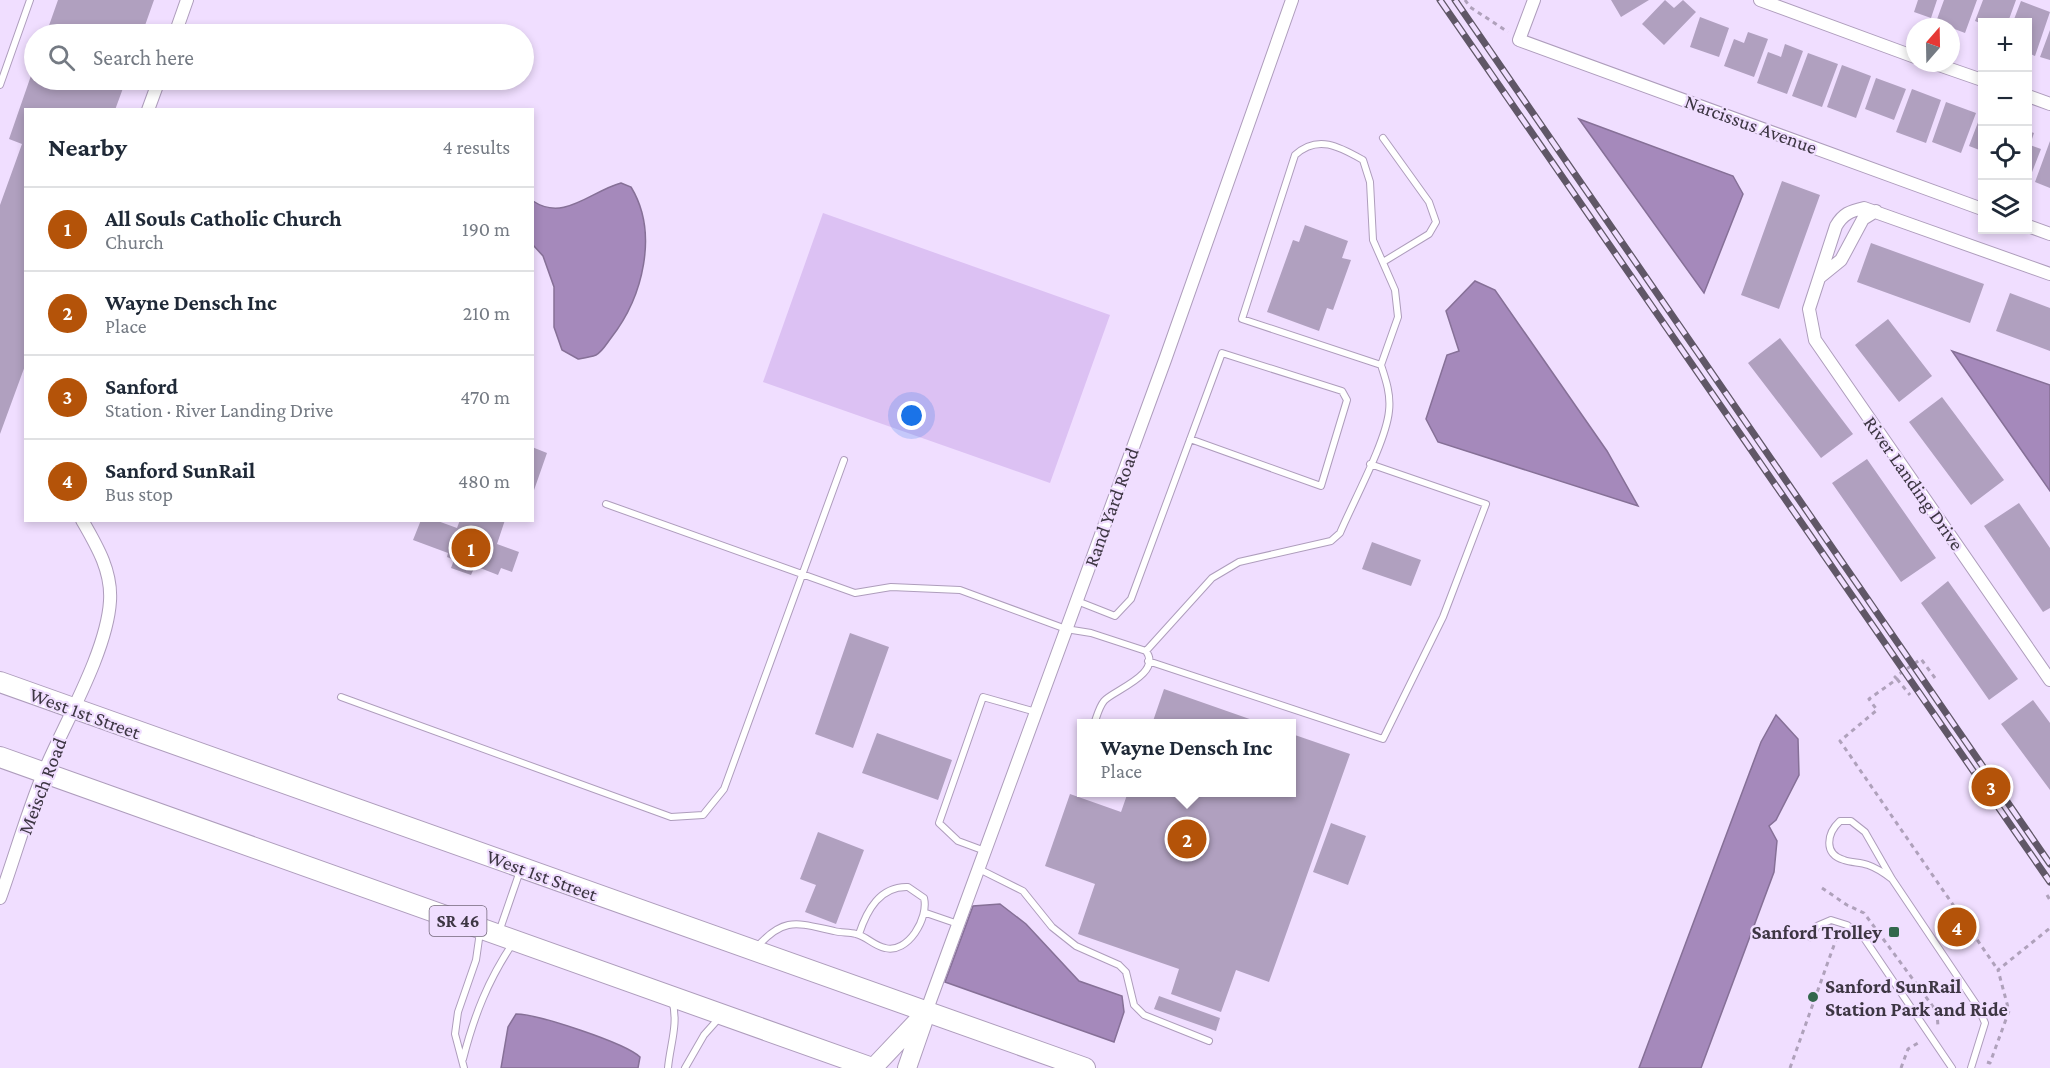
<!DOCTYPE html>
<meta charset="utf-8">
<style>
:root{--surface:#fff;--page:#f2f2f3;--text:#1f2937;--muted:#747a83;--line:#e0e1e3;--accent:#b45309}
body{margin:0;font-family:"Crimson Pro",serif;background:var(--page);color:var(--text)}
.controls{position:absolute;right:18px;top:18px;display:grid;overflow:hidden;border-radius:0px;box-shadow:0 3px 9px #0003}
.controls button{width:54px;height:54px;display:grid;place-items:center;padding:0;border:0;border-bottom:2px solid var(--line);background:var(--surface);color:var(--text);font:30px sans-serif}
.compass{position:absolute;left:1906px;top:18px;width:54px;height:54px;border-radius:50%;background:var(--surface);box-shadow:0 3px 9px #0003;rotate:20deg}
.you{position:absolute;left:912px;top:416px;width:21px;height:21px;margin:-15px;border:4px solid #fff;border-radius:50%;background:#1a73e8;box-shadow:0 0 0 9px #1a73e833}
.badge{display:grid;place-items:center;width:39px;height:39px;border-radius:50%;background:var(--accent);color:#fff;font-size:20px;font-weight:700}
.pin{position:absolute;translate:-50% -50%;border:3px solid #fff;box-shadow:0 2px 6px #0006}
.popup{position:absolute;left:1077px;top:719px;width:219px;height:78px;box-sizing:border-box;display:grid;place-content:center;border-radius:0px;background:var(--surface);filter:drop-shadow(0 2px 4px #0005);font-size:20px;white-space:nowrap;color:var(--muted)}
.popup b{font-size:22px;color:var(--text)}
.popup::after{content:'';position:absolute;left:50%;top:100%;margin-left:-12px;border:12px solid transparent;border-top-color:var(--surface)}
.list{margin:0;padding:0;list-style:none}
h2{display:flex;justify-content:space-between;align-items:center;height:78px;margin:0;padding:0 24px;font-size:26px}
h2 small{font-size:20px;font-weight:400;color:var(--muted)}
.list li{display:grid;grid-template-columns:39px 1fr auto;gap:18px;align-items:center;box-sizing:border-box;height:84px;padding:0 24px;border-top:2px solid var(--line)}
.list b{display:block;font-size:22px;white-space:nowrap}
.list p{margin:0;font-size:20px;white-space:nowrap;color:var(--muted)}
.list em{font-size:20px;font-style:normal;color:var(--muted)}
.icon{flex:none;width:33px;height:33px;fill:none;stroke:currentColor;stroke-width:2;stroke-linecap:round;stroke-linejoin:round}
.map{position:relative;flex:none;width:2050px;height:1068px;overflow:hidden}
.search{position:absolute;background:var(--surface);box-shadow:0 3px 9px #0003;left:24px;top:24px;width:510px;height:66px;display:flex;align-items:center;gap:15px;box-sizing:border-box;padding:0 21px;border-radius:33px;color:var(--muted);font-size:22px}
.panel{position:absolute;background:var(--surface);box-shadow:0 3px 9px #0003;left:24px;top:108px;width:510px;height:414px;border-radius:0px}
.map>svg:first-child{display:block}
.green{fill:#dcc1f3}
.water{fill:#a589bb;stroke:#867097;stroke-width:1.5}
.building{fill:#b0a0bf}
.lines{fill:none;stroke-linecap:round;stroke-linejoin:round}
.lane-casing{stroke:#ae9dbc;stroke-width:8}
.street-casing{stroke:#ae9dbc;stroke-width:14}
.secondary-casing{stroke:#ae9dbc;stroke-width:20}
.primary-casing{stroke:#ae9dbc;stroke-width:22}
.path{stroke:#afa1bb;stroke-width:3;stroke-dasharray:4.5 4.5;stroke-linecap:butt}
.lane{stroke:#fff;stroke-width:6}
.street{stroke:#fff;stroke-width:12}
.secondary{stroke:#fff;stroke-width:18}
.primary{stroke:#fff;stroke-width:20}
.rail-casing{stroke:#605767;stroke-width:7}
.rail{stroke:#f0deff;stroke-width:4.5;stroke-dasharray:14;stroke-linecap:butt}
.poi-dot{fill:#32674c;stroke:#f0deff;stroke-width:2}
.labels{text-anchor:middle;stroke-width:4.5;stroke-linejoin:round;paint-order:stroke}
.shield{fill:#f0deff;stroke:#73687b;stroke-width:1.5}
.shield-label{font-size:18px;font-weight:bold;fill:#3d3643}
.street-label{font-size:20px;fill:#3d3643;stroke:#f0deff}
.poi-label{font-size:20px;font-weight:bold;fill:#3d3643;stroke:#f0deff;text-anchor:end}
</style>
<div class="map">
<svg width="2050" height="1068" viewBox="0 0 2050 1068">
<rect width="100%" height="100%" fill="#f0deff"/>
<path class="green" d="M823 213 1110 315 1050 483 763 382Z"/>
<path class="water" d="M1579 119 1733 176 1743 194 1704 293Z
M621 183 631 187C659 233 643 297 611 338 607 343 602 352 596 355 591 357 584 358 578 359L562 350 554 327V287L543 256 533 245V201C564 222 591 191 621 183Z
M1475 281 1495 290 1607 451 1638 506 1438 442 1426 419 1447 355 1459 351 1446 311Z
M1952 351 2050 385V491Z
M1776 715 1798 739 1799 775 1776 820 1769 826 1777 841 1774 872 1701 1068H1639L1761 742Z
M1000 904 1026 924 1079 981 1122 996 1124 1012 1114 1042 945 982 973 906Z
M516 1014C538 1014 625 1043 640 1057L638 1068H501L508 1027Z"/>
<path class="building" d="M58 0H154L142 34H46Z
M1611 0H1649L1621 17Z
M1665 0 1674 8 1683 0 1696 12 1664 45 1642 24Z
M1918 0H1937L1931 18 1914 12Z
M1944 0H1977L1965 33 1936 22Z
M1983 0H2016L2008 22 1982 24 1975 21Z
M2021 1 2050 12 2035 56 2028 53V22H2013Z
M1700 17 1729 28 1719 57 1690 47Z
M2050 30V60L2040 57Z
M1748 32 1768 39 1754 77 1724 66 1734 39 1744 43Z
M1785 44 1803 51 1787 94 1757 83 1768 52 1781 57Z
M1808 53 1838 64 1822 107 1792 96Z
M1842 65 1871 76 1856 118 1827 107Z
M34 67V80H126L115 110H26V363L0 434V205L22 144 9 139Z
M1876 78 1906 89 1894 120 1865 109Z
M1912 89 1941 100 1926 143 1896 132Z
M1946 102 1976 113 1961 153 1932 142Z
M1980 117 1982 118V151L1969 146Z
M2028 131 2034 133 2030 145 2041 149 2029 180Z
M2050 141V188L2035 182Z
M1782 181 1820 195 1779 309 1741 295Z
M1305 225 1348 241 1342 258 1351 260 1333 310 1327 308 1319 331 1267 312 1293 240 1299 242Z
M1871 243 1984 284 1970 323 1857 282Z
M2010 293 2050 308V351L1996 331Z
M1888 319 1932 376 1899 402 1855 345Z
M1780 338 1853 434 1821 458 1748 363Z
M1942 397 2004 480 1971 505 1909 422Z
M532 447 547 453 533 493H532Z
M1867 459 1936 558 1901 582 1832 483Z
M2019 503 2050 548V608L2043 612 1984 526Z
M421 520H435L457 528 460 520H505L497 544 519 552 512 572 501 568 498 575 475 566 471 575 451 568 454 560 447 557 448 553 413 540Z
M1372 542 1421 560 1411 586 1362 569Z
M1948 581 2018 679 1989 700 1921 603Z
M850 633 889 647 853 748 815 734Z
M1164 689 1261 723V724H1152Z
M2033 700 2050 723V790L2001 724Z
M877 733 952 760 938 800 862 773Z
M1292 734 1350 754 1269 982 1236 970 1221 1012 1171 994 1179 969 1078 934 1095 884 1045 866 1070 794 1121 812 1128 792H1292Z
M1331 823 1366 836 1348 885 1313 872Z
M818 832 864 850 836 924 805 912 816 885 800 879Z
M1159 996 1220 1018 1216 1031 1154 1009Z"/>
<g class="lines">
<defs>
<path id="lane" d="M0 85 30 0
M1383 262 1429 234 1436 222 1429 202 1383 138
M606 504 855 593 891 587 960 590 1066 629 1091 633 1146 651C1163 674 1112 691 1104 701 1099 707 1097 716 1094 724
M1077 601 1115 616 1131 599 1222 353 1342 391 1347 400 1321 486 1190 439
M1146 651 1212 578 1239 562 1331 541 1340 533C1353 502 1386 442 1389 411 1391 395 1386 380 1381 365L1242 319 1295 155C1318 134 1340 147 1363 160L1370 182 1373 240 1395 290 1398 317 1381 365
M1148 661 1383 739 1443 617 1486 504 1370 464
M341 697 671 817 703 815 724 789 844 460
M985 851 958 841 939 823 983 697 1036 712
M979 869 1023 891 1052 927 1076 946 1119 965 1126 972 1134 1005 1144 1015 1209 1041
M1892 879C1884 873 1877 868 1868 865 1860 862 1852 863 1844 860 1823 854 1827 833 1840 821H1851L1865 832 1892 879 1978 1007 1985 1023 1971 1068
M926 913 958 924
M499 932 520 871
M1810 937 1817 926 1831 920 1847 925 1864 938 1952 1068
M756 948C784 916 797 923 834 931 841 933 849 932 856 934 866 936 874 946 885 948 908 954 929 918 924 898L908 887C880 886 867 910 859 934
M463 1059C474 1016 488 980 513 943
M464 1068 455 1034 458 1012 476 960 480 932
M668 1068C670 1045 679 1023 672 1000
M685 1068 704 1035 720 1017"/>
<path id="street" d="M1534 0 1519 40 1982 209
M1760 0 1915 57
M175 34 187 0
M1933 63 1982 80
M2028 96 2050 104
M148 110 159 80
M2028 226 2050 234
M2050 274 1864 208C1850 211 1843 214 1836 226L1809 309 1815 340 2050 680
M1820 277 1841 260 1863 219 1876 211
M0 898C15 856 27 813 44 772 64 724 107 652 110 601 112 571 97 546 82 520
M926 1012 1165 360 1292 0"/>
<path id="secondary" d="M873 1068 926 1012
M907 1068 924 1019"/>
<path id="primary" d="M0 682 1085 1068
M0 757 872 1068"/>
</defs>
<use href="#lane" class="lane-casing"/>
<use href="#street" class="street-casing"/>
<use href="#secondary" class="secondary-casing"/>
<use href="#primary" class="primary-casing"/>
<path class="path" d="M1465 0 1470 7 1508 32
M1935 678 1921 659 1895 677 1897 679 1869 699 1877 710 1840 741 1998 970
M1897 679 1910 695
M1822 888 1847 905 1864 913 1937 1012 1938 1027
M2047 895 2050 900
M1987 1062 1990 1063 2009 1011 1998 970 2050 928
M1790 1068 1838 934
M1901 1068 1908 1049 1918 1043"/>
<use href="#lane" class="lane"/>
<use href="#street" class="street"/>
<use href="#secondary" class="secondary"/>
<use href="#primary" class="primary"/>
<defs>
<path id="rail" d="M1440 0 2050 882
M1455 0 2050 864"/>
</defs>
<use href="#rail" class="rail-casing"/>
<use href="#rail" class="rail"/>
</g>
<g class="poi-dot">
<rect x="1888" y="926" width="12" height="12" rx="3"/>
<circle cx="1813" cy="997" r="6"/>
</g>
<g class="labels">
<rect class="shield" x="429.5" y="906" width="57" height="30" rx="4.5"/>
<g class="shield-label">
<text x="458" y="927">SR 46</text>
</g>
<g class="street-label">
<text transform="translate(1751 124) rotate(20)" y="7">Narcissus Avenue</text>
<text transform="translate(1914 483) rotate(55)" y="7">River Landing Drive</text>
<text transform="translate(1111 507) rotate(-70)" y="7">Rand Yard Road</text>
<text transform="translate(85 713) rotate(20)" y="7">West 1st Street</text>
<text transform="translate(42 786) rotate(-69)" y="7">Meisch Road</text>
<text transform="translate(542 875) rotate(20)" y="7">West 1st Street</text>
</g>
<g class="poi-label">
<text x="1882" y="939">Sanford Trolley</text>
<text x="1825" y="993" text-anchor="start">Sanford SunRail<tspan x="1825" dy="23">Station Park and Ride</tspan></text>
</g>
</g>
</svg>
<div class="controls">
<button>+</button>
<button>−</button>
<button><svg class="icon" aria-label="locate" viewBox="0 0 24 24"><circle cx="12" cy="12" r="6"/><path d="M12 2v4M12 18v4M2 12h4M18 12h4"/></svg></button>
<button><svg class="icon" aria-label="layers" viewBox="0 0 24 24"><path d="M12 4l9 5-9 5-9-5zM3 14l9 5 9-5"/></svg></button>
</div>
<svg class="compass" viewBox="-18 -18 36 36"><path d="M0-13l5 13h-10z" fill="#e53935"/><path d="M0 13l5-13h-10z" fill="#747a83"/></svg>
<div class="you"></div>
<div class="pin badge" style="left:471px;top:548px">1</div>
<div class="pin badge" style="left:1187px;top:839px">2</div>
<div class="popup"><b>Wayne Densch Inc</b>Place</div>
<div class="pin badge" style="left:1991px;top:787px">3</div>
<div class="pin badge" style="left:1957px;top:927px">4</div>
<div class="search"><svg class="icon" aria-label="search" viewBox="0 0 24 24"><circle cx="10" cy="10" r="6"/><path d="M15 15l6 6"/></svg>Search here</div>
<section class="panel">
<h2>Nearby<small>4 results</small></h2>
<ul class="list">
<li><span class="badge">1</span><div><b>All Souls Catholic Church</b><p>Church</p></div><em>190 m</em></li>
<li><span class="badge">2</span><div><b>Wayne Densch Inc</b><p>Place</p></div><em>210 m</em></li>
<li><span class="badge">3</span><div><b>Sanford</b><p>Station · River Landing Drive</p></div><em>470 m</em></li>
<li><span class="badge">4</span><div><b>Sanford SunRail</b><p>Bus stop</p></div><em>480 m</em></li>
</ul>
</section>
</div>
